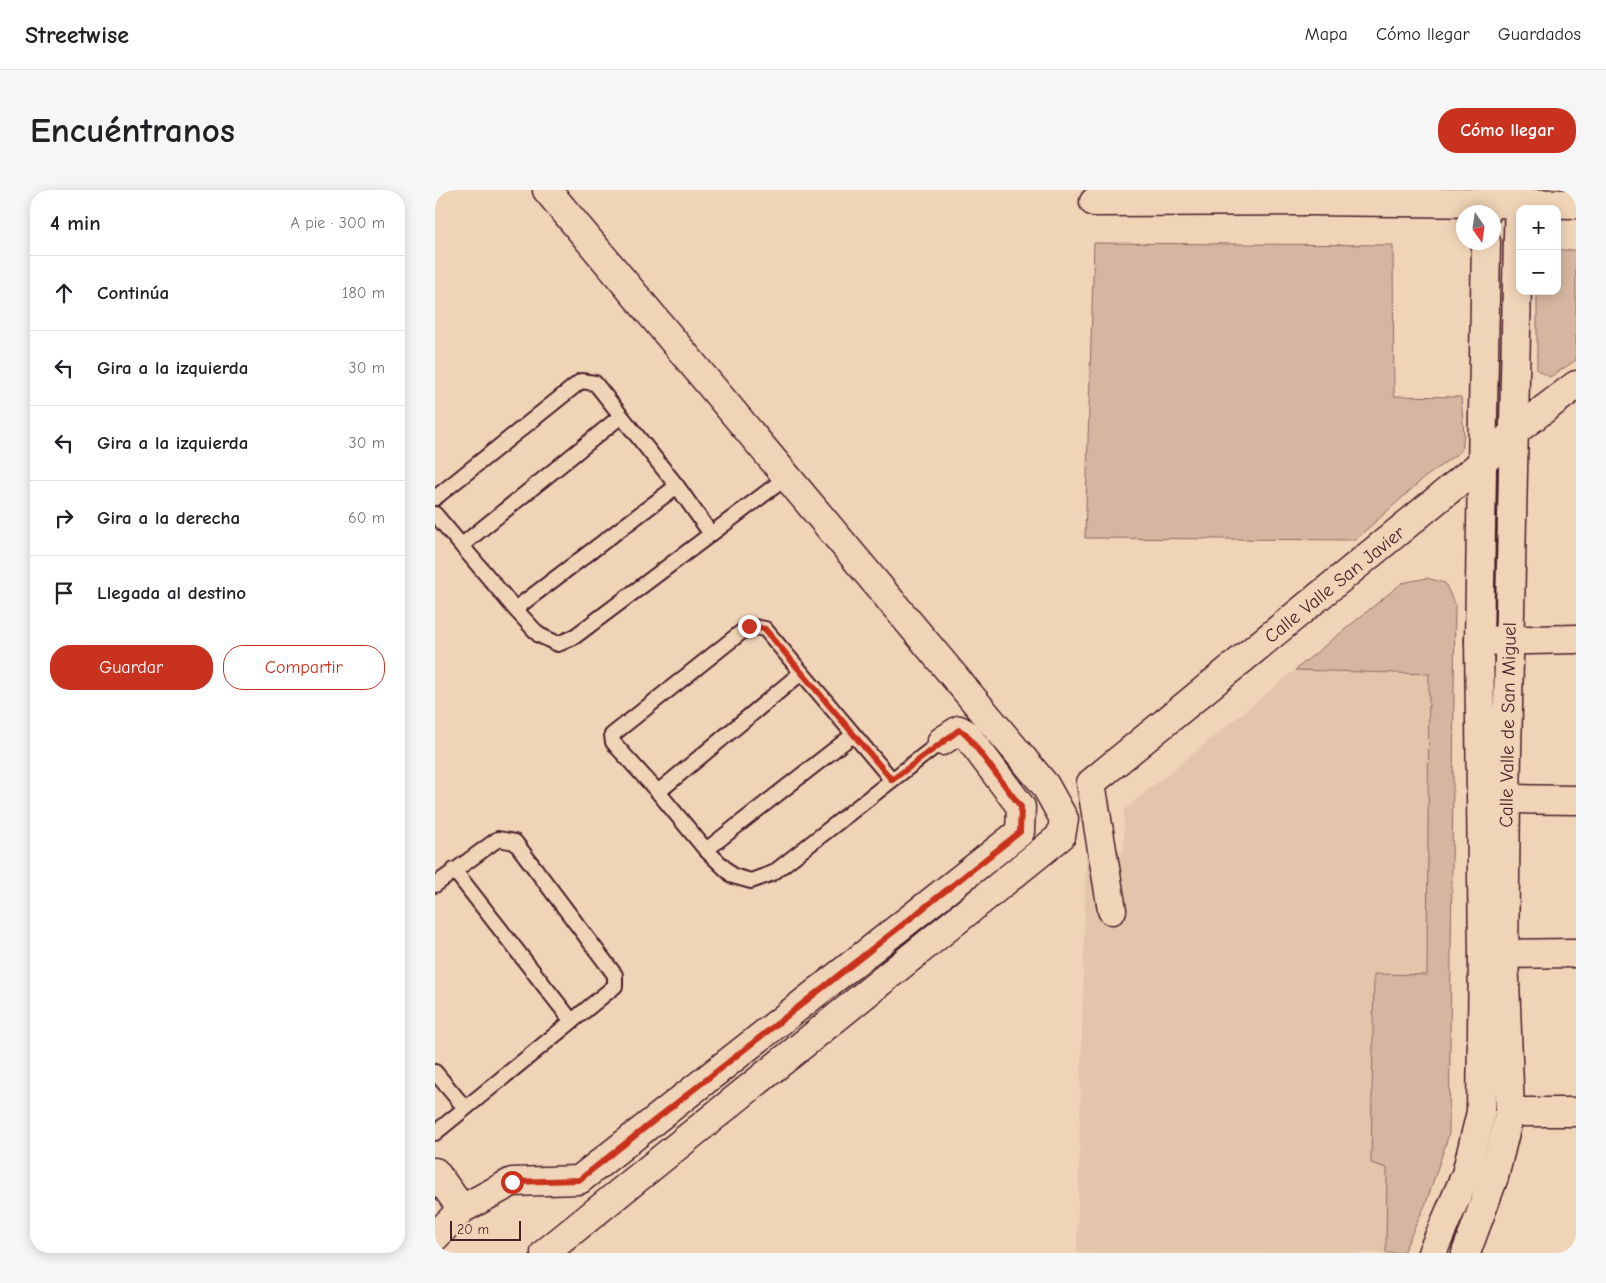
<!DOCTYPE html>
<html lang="es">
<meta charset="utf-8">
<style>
:root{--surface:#fff;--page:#f6f6f6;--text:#202124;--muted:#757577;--line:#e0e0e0;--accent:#c8321e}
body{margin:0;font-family:"Comic Neue",sans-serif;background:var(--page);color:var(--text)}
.controls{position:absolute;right:15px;top:15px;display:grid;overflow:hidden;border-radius:10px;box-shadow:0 2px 12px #0003}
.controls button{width:45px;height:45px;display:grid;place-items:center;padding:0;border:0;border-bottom:1px solid var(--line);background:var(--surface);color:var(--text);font:25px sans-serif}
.compass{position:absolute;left:1021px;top:15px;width:45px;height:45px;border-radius:50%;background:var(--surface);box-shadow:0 2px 12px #0003;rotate:167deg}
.scale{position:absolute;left:15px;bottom:12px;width:71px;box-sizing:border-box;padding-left:5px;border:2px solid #4a1f2b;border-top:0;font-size:14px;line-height:18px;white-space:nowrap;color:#4a1f2b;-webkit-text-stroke:4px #f0d4b7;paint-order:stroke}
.stop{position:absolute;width:15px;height:15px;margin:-11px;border:4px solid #c8321e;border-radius:50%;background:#fff}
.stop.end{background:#c8321e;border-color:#fff;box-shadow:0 1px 5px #0008}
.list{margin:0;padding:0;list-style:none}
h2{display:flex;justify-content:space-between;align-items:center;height:65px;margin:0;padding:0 20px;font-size:21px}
h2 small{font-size:16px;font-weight:400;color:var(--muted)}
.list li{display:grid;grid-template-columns:32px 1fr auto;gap:15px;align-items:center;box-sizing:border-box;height:75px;padding:0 20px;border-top:1px solid var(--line)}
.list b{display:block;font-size:19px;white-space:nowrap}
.list em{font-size:16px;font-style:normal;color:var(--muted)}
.actions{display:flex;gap:10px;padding:15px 20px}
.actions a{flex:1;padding:11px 0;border:1px solid var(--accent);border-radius:20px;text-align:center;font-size:18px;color:var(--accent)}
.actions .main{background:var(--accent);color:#fff}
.icon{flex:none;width:28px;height:28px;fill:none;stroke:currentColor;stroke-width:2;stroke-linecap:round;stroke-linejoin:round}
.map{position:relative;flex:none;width:1141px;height:1063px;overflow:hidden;border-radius:20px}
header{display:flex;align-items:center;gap:30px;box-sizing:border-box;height:70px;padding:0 25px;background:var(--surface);border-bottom:1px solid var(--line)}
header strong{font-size:24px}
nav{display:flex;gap:28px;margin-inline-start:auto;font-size:18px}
.intro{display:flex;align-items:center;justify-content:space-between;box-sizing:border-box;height:120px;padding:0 30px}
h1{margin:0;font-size:35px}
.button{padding:12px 22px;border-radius:20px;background:var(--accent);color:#fff;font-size:18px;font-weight:700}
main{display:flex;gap:30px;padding:0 30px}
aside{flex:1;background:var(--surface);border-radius:20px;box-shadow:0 2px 12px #0003}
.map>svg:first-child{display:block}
.built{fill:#e2c5ab}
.green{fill:#d5b6a0;stroke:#906a66}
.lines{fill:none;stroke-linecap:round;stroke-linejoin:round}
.lane-casing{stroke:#4a1f2b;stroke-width:18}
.street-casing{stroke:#4a1f2b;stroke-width:31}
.secondary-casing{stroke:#4a1f2b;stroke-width:31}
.lane{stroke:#f0d4b7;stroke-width:14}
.street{stroke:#f0d4b7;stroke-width:28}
.secondary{stroke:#f0d4b7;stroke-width:28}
.route{stroke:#c8321e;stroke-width:6}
.labels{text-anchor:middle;stroke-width:4;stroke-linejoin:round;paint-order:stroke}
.street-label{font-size:19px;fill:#4a1f2b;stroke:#f0d4b7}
</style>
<header>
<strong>Streetwise</strong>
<nav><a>Mapa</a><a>Cómo llegar</a><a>Guardados</a></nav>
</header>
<div class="intro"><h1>Encuéntranos</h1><a class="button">Cómo llegar</a></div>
<main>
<aside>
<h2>4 min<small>A pie · 300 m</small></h2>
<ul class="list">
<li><svg class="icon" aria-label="ahead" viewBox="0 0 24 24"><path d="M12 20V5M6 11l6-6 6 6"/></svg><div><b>Continúa</b></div><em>180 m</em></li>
<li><svg class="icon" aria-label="left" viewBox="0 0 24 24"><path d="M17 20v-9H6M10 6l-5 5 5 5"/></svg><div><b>Gira a la izquierda</b></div><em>30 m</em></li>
<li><svg class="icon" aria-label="left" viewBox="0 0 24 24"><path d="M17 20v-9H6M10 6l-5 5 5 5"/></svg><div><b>Gira a la izquierda</b></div><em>30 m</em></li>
<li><svg class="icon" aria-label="right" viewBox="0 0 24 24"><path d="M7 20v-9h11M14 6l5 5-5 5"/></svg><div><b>Gira a la derecha</b></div><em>60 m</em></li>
<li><svg class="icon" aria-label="arrive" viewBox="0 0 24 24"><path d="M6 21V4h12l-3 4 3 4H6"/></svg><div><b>Llegada al destino</b></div></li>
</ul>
<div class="actions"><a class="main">Guardar</a><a>Compartir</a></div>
</aside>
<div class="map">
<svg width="1141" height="1063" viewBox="0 0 1141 1063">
<rect width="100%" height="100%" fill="#f0d4b7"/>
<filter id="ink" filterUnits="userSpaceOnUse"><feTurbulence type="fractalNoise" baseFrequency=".02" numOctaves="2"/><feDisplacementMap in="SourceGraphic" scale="10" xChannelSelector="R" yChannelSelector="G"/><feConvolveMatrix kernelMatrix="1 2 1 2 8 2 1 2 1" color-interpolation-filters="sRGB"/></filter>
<g filter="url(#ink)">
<path class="built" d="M860 480 994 484 992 786 939 784 952 977 951 1063H642L651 659 689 662V620Z"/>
<path class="green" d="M659 53 958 55 959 206 1026 207 1029 245 1026 261 989 288 920 350 650 348Z
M1122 60H1141V170L1115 187 1102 180V101H1122Z
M992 388 1010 393 1020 415 1014 944 991 1013 968 1063H951L952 978 936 973 939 784 992 785 994 484 860 480 967 393Z"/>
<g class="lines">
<defs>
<path id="lane" d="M0 308 146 191 160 193 242 296 276 344
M0 324 80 419 104 445 123 454 139 447 352 287
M27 355 186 226
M80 419 242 296
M457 590 330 439 314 436 177 545 178 552 183 558 223 602 271 660 298 686 316 691 338 683 507 551
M223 602 366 483
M271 660 418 545
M19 680 136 830
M0 695 63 649 80 652 180 785V796L0 943
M0 882 30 918"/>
<path id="street" d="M659 12 873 11 1141 14
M1044 451 1141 449
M1071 609 1141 610
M677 720 656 593 1048 272 1079 242 1141 195
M1069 764 1141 763
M1075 922H1141
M0 982 27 1019
M0 1047 27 1019 77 992 144 990 585 642 586 617 531 544 524 540 507 551
M110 1063 626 646 629 629 610 595 112 0"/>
<path id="secondary" d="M1052 22V0
M997 1063 1031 984 1046 922 1048 762 1044 451 1051 52
M1031 1063 1059 987 1075 922 1069 764 1071 609 1084 0"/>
</defs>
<use href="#lane" class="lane-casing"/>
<use href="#street" class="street-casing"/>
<use href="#secondary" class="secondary-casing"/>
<use href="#lane" class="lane"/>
<use href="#street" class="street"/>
<use href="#secondary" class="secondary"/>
</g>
</g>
<g class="lines" filter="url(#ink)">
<path class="route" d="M77 992 144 990 585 642 586 617 531 544 524 540 457 590 330 439 314 436"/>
</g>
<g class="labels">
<g class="street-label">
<text transform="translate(899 394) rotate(-39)" y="7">Calle Valle San Javier</text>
<text transform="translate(1072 535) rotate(-89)" y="7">Calle Valle de San Miguel</text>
</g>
</g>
</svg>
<div class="controls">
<button>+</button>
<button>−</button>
</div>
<svg class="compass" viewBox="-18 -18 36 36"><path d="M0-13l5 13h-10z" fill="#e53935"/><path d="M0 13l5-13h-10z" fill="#757577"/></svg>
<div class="scale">20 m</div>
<div class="stop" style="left:77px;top:992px"></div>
<div class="stop end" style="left:314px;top:436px"></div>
</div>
</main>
